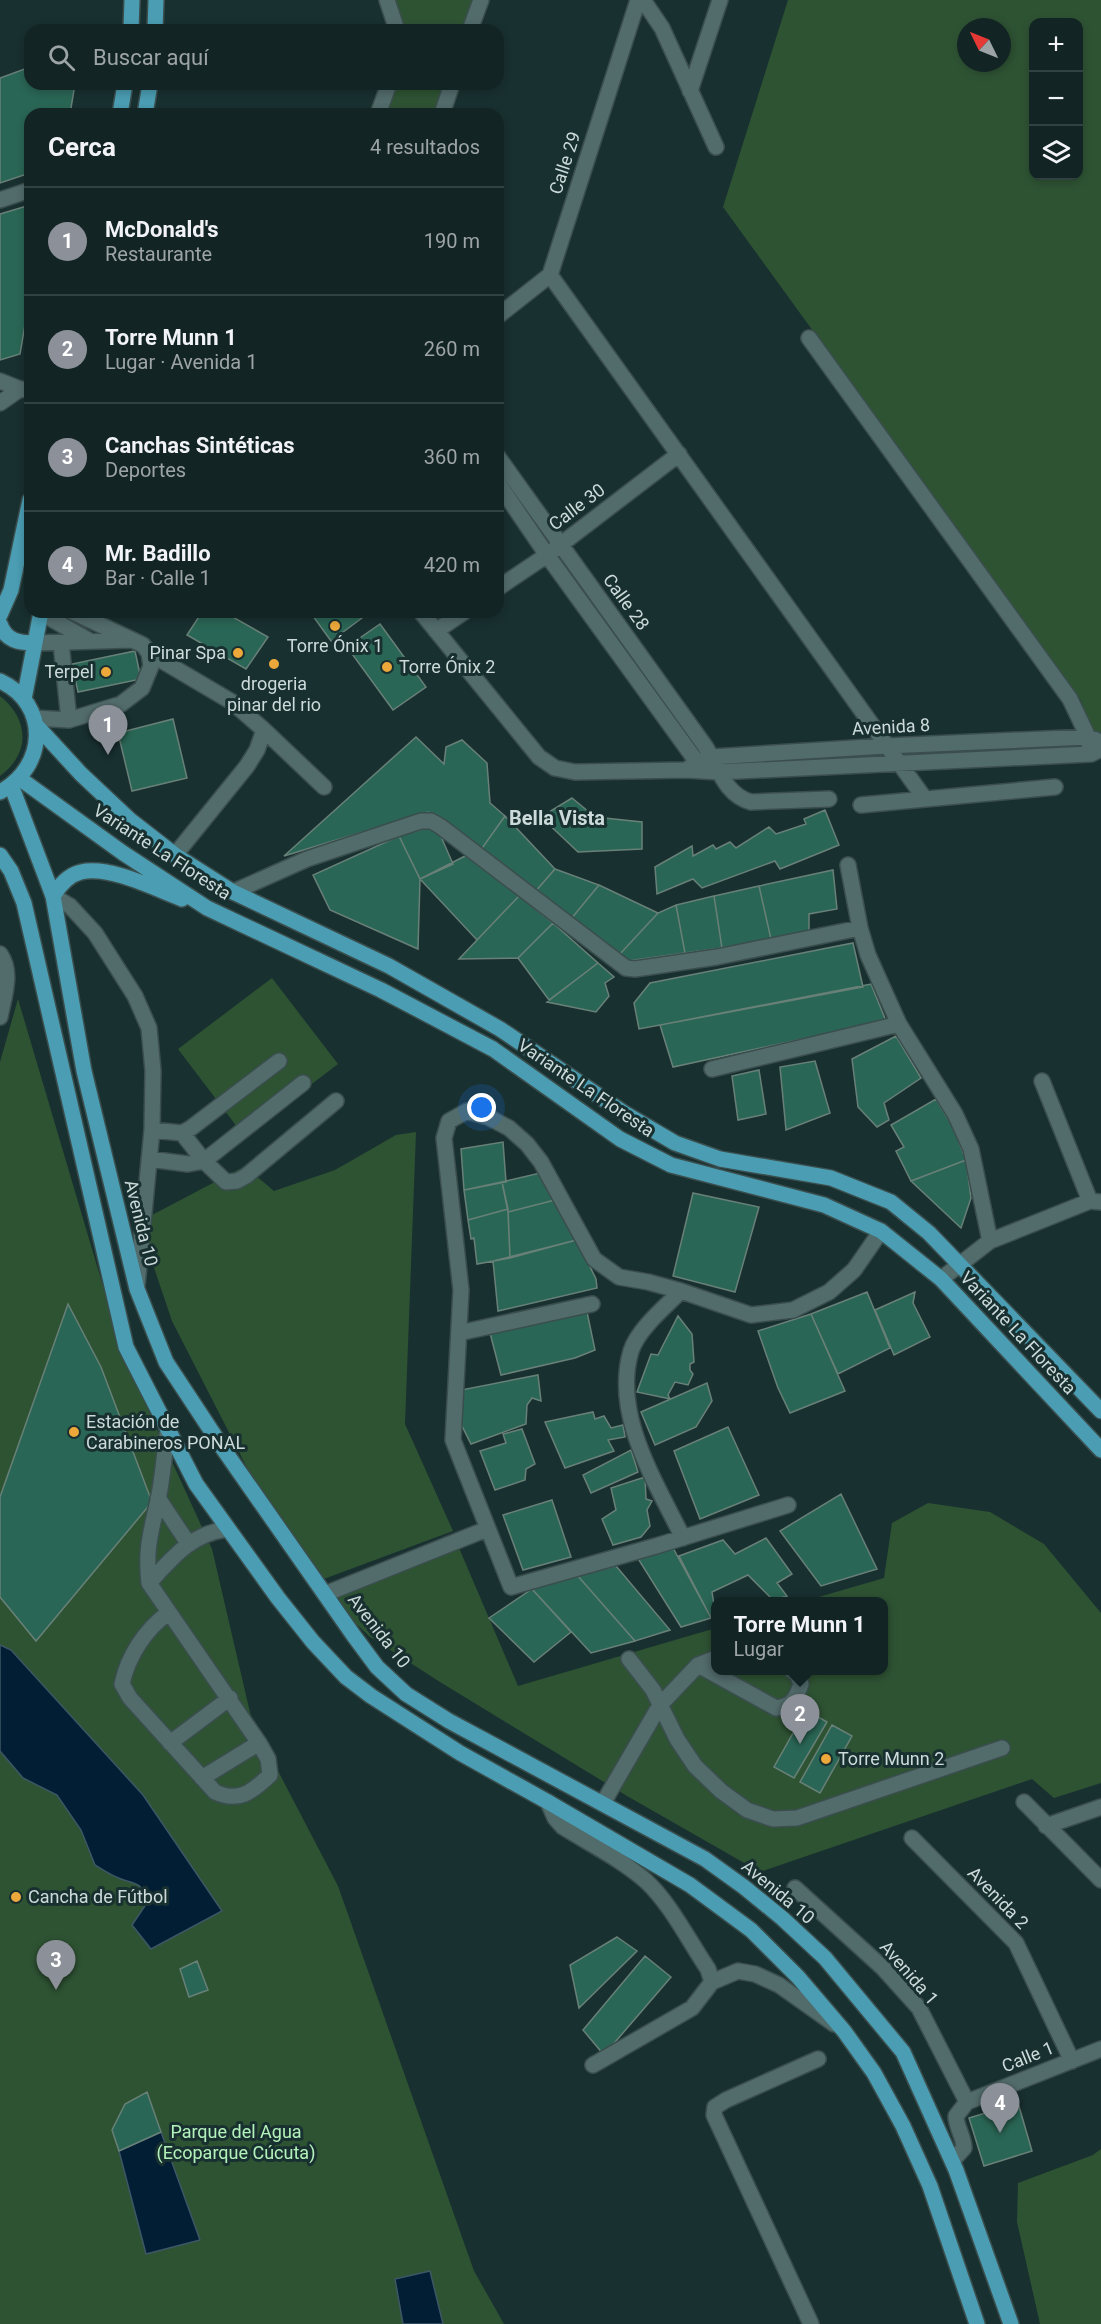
<!DOCTYPE html>
<html lang="es">
<meta charset="utf-8">
<style>
:root{--surface:#132424;--page:#203031;--text:#f1f3f6;--muted:#9da4a6;--line:#324141;--accent:#8c9099}
body{margin:0;font-family:Roboto,sans-serif;background:var(--page);color:var(--text)}
.controls{position:absolute;right:18px;top:18px;display:grid;overflow:hidden;border-radius:12px;box-shadow:0 3px 9px #0003}
.controls button{width:54px;height:54px;display:grid;place-items:center;padding:0;border:0;border-bottom:2px solid var(--line);background:var(--surface);color:var(--text);font:30px sans-serif}
.compass{position:absolute;left:957px;top:18px;width:54px;height:54px;border-radius:50%;background:var(--surface);box-shadow:0 3px 9px #0003;rotate:313deg}
.you{position:absolute;left:482px;top:1108px;width:21px;height:21px;margin:-15px;border:4px solid #fff;border-radius:50%;background:#1a73e8;box-shadow:0 0 0 9px #1a73e833}
.badge{display:grid;place-items:center;width:39px;height:39px;border-radius:50%;background:var(--accent);color:#fff;font-size:20px;font-weight:700}
.pin{position:absolute;translate:-50% -50px;filter:drop-shadow(0 2px 3px #0008)}
.pin::after{content:'';position:absolute;top:32px;width:21px;height:18px;background:inherit;clip-path:polygon(0 0,100% 0,50% 100%)}
.popup{position:absolute;left:711px;top:1597px;width:177px;height:78px;box-sizing:border-box;display:grid;place-content:center;border-radius:12px;background:var(--surface);filter:drop-shadow(0 2px 4px #0005);font-size:20px;white-space:nowrap;color:var(--muted)}
.popup b{font-size:22px;color:var(--text)}
.popup::after{content:'';position:absolute;left:50%;top:100%;margin-left:-12px;border:12px solid transparent;border-top-color:var(--surface)}
.list{margin:0;padding:0;list-style:none}
h2{display:flex;justify-content:space-between;align-items:center;height:78px;margin:0;padding:0 24px;font-size:26px}
h2 small{font-size:20px;font-weight:400;color:var(--muted)}
.list li{display:grid;grid-template-columns:39px 1fr auto;gap:18px;align-items:center;box-sizing:border-box;height:108px;padding:0 24px;border-top:2px solid var(--line)}
.list b{display:block;font-size:22px;white-space:nowrap}
.list p{margin:0;font-size:20px;white-space:nowrap;color:var(--muted)}
.list em{font-size:20px;font-style:normal;color:var(--muted)}
.icon{flex:none;width:33px;height:33px;fill:none;stroke:currentColor;stroke-width:2;stroke-linecap:round;stroke-linejoin:round}
.map{position:relative;flex:none;width:1101px;height:2324px;overflow:hidden}
.search{position:absolute;background:var(--surface);box-shadow:0 3px 9px #0003;left:24px;top:24px;width:480px;height:66px;display:flex;align-items:center;gap:15px;box-sizing:border-box;padding:0 21px;border-radius:18px;color:var(--muted);font-size:22px}
.panel{position:absolute;background:var(--surface);box-shadow:0 3px 9px #0003;left:24px;top:108px;width:480px;height:510px;border-radius:18px}
.map>svg:first-child{display:block}
.green{fill:#2e5333;fill-rule:evenodd}
.water{fill:#011e34;stroke:#3e5666;stroke-width:1.5}
.building{fill:#2a6655;stroke:#698078;stroke-width:1.5}
.lines{fill:none;stroke-linecap:round;stroke-linejoin:round}
.minor-casing{stroke:#3b4e4e;stroke-width:18}
.major-casing{stroke:#3b4e4e;stroke-width:18}
.minor{stroke:#526b6b;stroke-width:15}
.major{stroke:#4a9db2;stroke-width:15}
.poi-dot{fill:#eda83b;stroke:#193030;stroke-width:2}
.labels{text-anchor:middle;stroke-width:6;stroke-linejoin:round;paint-order:stroke}
.street-label{font-size:18px;fill:#ccdada;stroke:#193030}
.poi-label{font-size:18px;fill:#ccdada;stroke:#193030;text-anchor:start}
.park-label{font-size:18px;fill:#b3f2ba;stroke:#193030}
.neighbourhood-label{font-size:20px;font-weight:bold;fill:#ccdada;stroke:#193030}
</style>
<div class="map">
<svg width="1101" height="2324" viewBox="0 0 1101 2324">
<rect width="100%" height="100%" fill="#193030"/>
<path class="green" d="M395 0H473L463 30H403Z
M788 0H1101V734L1095 735 1080 699 723 207ZM1034 22H1078V176H1034ZM966 27H1002V63H966Z
M395 84H445L435 114H384Z
M0 696C29 719 31 753 0 776Z
M272 978 338 1064 244 1136 178 1049Z
M18 999 124 1357 212 1549 252 1721 338 1886 474 2271 504 2324H0V1062Z
M416 1132 405 1424 453 1531 321 1580 259 1491 172 1321 148 1250 152 1215 251 1163 255 1175 274 1191 335 1170 396 1135Z
M928 1503 990 1512 1044 1544 1101 1613V1783L1054 1798 1032 1779 760 1872 627 1796 440 1682 370 1637 343 1611 338 1597 459 1548 518 1686 716 1628V1670H884V1602L805 1601 884 1578 892 1523Z
M1101 2149V2324H1040L1017 2222 1018 2183 1093 2155Z"/>
<path class="water" d="M0 1645 11 1650 143 1795 222 1911 151 1949 132 1925 147 1903C140 1881 140 1886 121 1879 112 1876 103 1870 95 1865L81 1830 57 1795 23 1778 0 1751Z
M161 2132 200 2240 146 2254 119 2151Z
M430 2271 443 2324H403L395 2279Z"/>
<path class="building" d="M30 67V84H75L70 114H30V173L0 183V78Z
M30 205V296L20 354 0 360V214Z
M202 612H224L268 637 246 669 187 635Z
M310 612H370L331 641Z
M380 624 426 687 393 710 347 647Z
M135 651 141 679 78 692 72 664Z
M173 719 187 778 132 791 118 733Z
M416 737 444 764 446 747 462 740 487 763 490 803 505 816 480 851 428 812 284 856Z
M572 798 595 817 642 822V849L578 852 541 817Z
M825 810 839 845 780 869 775 861 702 888 693 879 657 894 655 867 692 846 693 856 713 845 716 849 730 842 736 848 769 827 776 834 806 824 804 819Z
M505 816 555 869 535 892 480 851Z
M436 825 453 864 420 879 399 836Z
M399 836 420 879 418 949 330 910 313 875Z
M469 854 519 896 477 940 420 879Z
M555 869 599 885 571 919 535 892Z
M833 870 837 909 809 914V936L771 939 759 886Z
M599 885 658 913 619 955 571 919Z
M759 886 771 939 722 948 714 896Z
M519 896 553 923 518 958 459 959Z
M714 896 722 948 685 953 676 905Z
M676 905 685 953 628 961 619 955 658 913Z
M553 923 598 963 549 1000 518 958Z
M853 943 863 987 639 1029 634 1003 650 983Z
M598 963 614 977 605 983 609 996 596 1012 547 1002Z
M871 984 886 1021 673 1067 660 1025Z
M896 1036 921 1078 884 1103 889 1120 877 1127 858 1107 852 1059Z
M815 1061 830 1113 786 1130 780 1067Z
M759 1070 766 1114 738 1120 732 1076Z
M936 1099 952 1125 966 1160 911 1181 896 1151 904 1147 891 1125Z
M503 1142 506 1182 464 1190 461 1149Z
M966 1160 971 1198 961 1228 911 1181Z
M540 1173 555 1200 508 1212 502 1182Z
M502 1182 508 1209 468 1220 464 1190Z
M693 1193 759 1207 735 1292 673 1276Z
M559 1199 580 1239 510 1258 508 1212Z
M508 1209 510 1258 477 1264 474 1238 471 1239 468 1220Z
M577 1240 596 1279 597 1288 498 1311 493 1261Z
M867 1292 890 1348 838 1374 811 1314Z
M915 1292 913 1303 930 1337 894 1355 875 1310Z
M68 1304 101 1367 152 1502 36 1641 0 1597V1497Z
M587 1312 595 1350 575 1358 501 1375 490 1333Z
M811 1314 845 1391 790 1413 778 1388 758 1331Z
M678 1316 692 1334 694 1362 690 1364V1370L693 1374 688 1385 675 1382 668 1395 670 1399 637 1392 651 1354 658 1355Z
M538 1375 541 1401 532 1398 527 1405 526 1424 471 1444 460 1422 461 1390Z
M707 1383 712 1401 696 1427 655 1445 641 1412Z
M593 1412 595 1419 604 1416 611 1428 623 1425 625 1437 608 1440 614 1451 565 1468 545 1422Z
M728 1427 759 1495 700 1519 674 1451Z
M522 1429 535 1464 526 1469 525 1480 495 1490 480 1451 506 1443 503 1434Z
M631 1450 638 1472 591 1493 583 1475Z
M645 1477 646 1499 652 1501 647 1510 650 1526 641 1537 613 1545 602 1519 616 1510 611 1488Z
M841 1494 877 1569 821 1586 780 1531Z
M552 1500 571 1557 523 1570 503 1515Z
M766 1538 792 1574 777 1583 787 1596 773 1600 748 1575 712 1592 716 1617 711 1618 679 1556 723 1540 735 1554Z
M672 1546 711 1618 681 1627 637 1557Z
M616 1566 670 1630 635 1641 577 1575Z
M577 1575 635 1641 591 1653 532 1589Z
M532 1589 571 1632 534 1662 489 1618Z
M806 1710 827 1722 794 1778 774 1767Z
M832 1725 852 1736 820 1793 800 1782Z
M617 1937 637 1951 579 2008 570 1965Z
M645 1956 671 1977 604 2055 583 2030Z
M197 1961 208 1990 189 1997 180 1969Z
M147 2092 161 2132 119 2151 112 2130 125 2104Z
M1018 2103 1032 2151 984 2166 969 2118Z"/>
<g class="lines">
<defs>
<path id="minor" d="M387 0 397 30
M643 0 662 28 716 147
M470 30 481 0
M690 91 720 0
M378 114 389 84
M442 114 452 84
M0 200 30 190
M550 275 925 799
M498 316 550 275 638 0
M809 338 1070 699 1088 737 1091 754
M0 381 20 389 30 390
M0 403 20 389
M498 457 705 746C718 767 725 795 751 802L829 799
M498 483 547 555 702 769
M498 588 547 555 679 454
M421 612 539 757 555 768 575 772 686 770 719 772 1091 754 1101 749
M41 613 90 641
M436 631 464 612
M35 643 131 640
M61 643 69 720
M149 653 232 702 264 730 257 750 247 766 175 855
M34 718 69 720 121 704 142 688 151 666 149 653 143 645 73 612
M264 730 324 787
M686 770 697 762 712 757 886 746 1088 737 1096 740
M861 805 1055 787
M848 865 860 928 868 955 899 1024 955 1114 971 1149 990 1241
M233 892 307 859 421 821H431L440 826 626 968 635 969 717 957 860 928
M53 896 70 906 95 933 135 996 149 1028 153 1071 152 1130 137 1286
M0 954C13 972 4 996 0 1017
M712 1069 899 1024
M1042 1081 1090 1201
M152 1130 182 1133 191 1128 279 1061
M182 1133 204 1161 226 1182 237 1181 246 1176 336 1101
M149 1159 188 1164 204 1161 303 1083
M941 1279 990 1241 1090 1201 1101 1202
M681 1291C666 1306 638 1329 631 1351 612 1415 656 1482 683 1538
M459 1333 592 1304
M158 1498 188 1543
M788 1505 656 1546 511 1587 453 1440 461 1290 444 1138 449 1121 467 1111 488 1117 509 1128 527 1144 541 1162 594 1259 619 1277 648 1282 681 1291 751 1315 793 1310 829 1292 854 1270 881 1231
M149 1583C173 1557 191 1534 227 1529
M325 1594 487 1529
M168 1613C145 1630 128 1656 122 1684L130 1698 215 1792C239 1803 252 1792 270 1775L268 1759 259 1743 149 1583C145 1549 151 1532 158 1500 163 1477 164 1453 168 1429
M716 1658 698 1665 776 1708C792 1706 796 1699 801 1684L797 1674 791 1670
M629 1659 653 1690 677 1739 695 1766 721 1791 747 1810 773 1819 797 1818 1002 1748
M170 1743 230 1698
M202 1778 259 1743
M548 1802 555 1818 563 1827C590 1844 621 1859 646 1881 670 1903 689 1941 708 1969L712 1982
M1024 1802 1101 1880
M603 1803 660 1705 698 1665
M1046 1826 1101 1807
M912 1838 1016 1943 1072 2061
M795 1888 883 1968 919 2008 967 2102
M593 2065 692 2008 712 1982 738 1971 755 1974 779 1985 834 2024
M953 2160 964 2148C964 2137 956 2127 956 2116L967 2102 1101 2049
M811 2324 714 2115 715 2107 726 2100 818 2059"/>
<path id="major" d="M131 30 132 0
M155 30 156 0
M120 114 125 84
M145 114 150 84
M0 615 11 590 30 500
M0 624C6 641 19 643 35 643
M0 681C50 704 47 767 0 792
M24 699 41 612
M36 725 81 774 130 820 175 855 233 892 389 966 500 1029 624 1113 675 1143 720 1159 831 1178 891 1202 929 1233 1101 1411
M19 778 123 853 207 908 381 990 493 1049 620 1139 671 1165 824 1205 881 1231 941 1279 1101 1450
M11 785 53 896 84 1071 137 1289 166 1362 224 1450 354 1636 377 1667 406 1694 449 1721 705 1859 744 1887 782 1918 825 1958 903 2052 956 2170 1011 2324
M0 855 11 871 24 903 126 1347 196 1484 278 1598 313 1642 346 1677 371 1696 460 1753 548 1802 690 1885 751 1930 798 1977 844 2031 874 2073 903 2126 930 2186 977 2324
M53 896C60 885 68 875 81 872 109 865 156 889 182 899"/>
</defs>
<use href="#minor" class="minor-casing"/>
<use href="#major" class="major-casing"/>
<use href="#minor" class="minor"/>
<use href="#major" class="major"/>
</g>
<g class="poi-dot">
<circle cx="335" cy="626" r="6"/>
<circle cx="238" cy="653" r="6"/>
<circle cx="274" cy="664" r="6"/>
<circle cx="387" cy="667" r="6"/>
<circle cx="106" cy="672" r="6"/>
<circle cx="74" cy="1432" r="6"/>
<circle cx="826" cy="1759" r="6"/>
<circle cx="16" cy="1897" r="6"/>
</g>
<g class="labels">
<g class="street-label">
<text transform="translate(565 163) rotate(-72)" y="6">Calle 29</text>
<text transform="translate(577 507) rotate(-37)" y="6">Calle 30</text>
<text transform="translate(626 602) rotate(54)" y="6">Calle 28</text>
<text transform="translate(891 727) rotate(-3)" y="6">Avenida 8</text>
<text transform="translate(162 852) rotate(33)" y="6">Variante La Floresta</text>
<text transform="translate(586 1088) rotate(34)" y="6">Variante La Floresta</text>
<text transform="translate(141 1223) rotate(76)" y="6">Avenida 10</text>
<text transform="translate(1018 1333) rotate(47)" y="6">Variante La Floresta</text>
<text transform="translate(379 1631) rotate(52)" y="6">Avenida 10</text>
<text transform="translate(778 1892) rotate(40)" y="6">Avenida 10</text>
<text transform="translate(998 1898) rotate(46)" y="6">Avenida 2</text>
<text transform="translate(909 1973) rotate(49)" y="6">Avenida 1</text>
<text transform="translate(1028 2057) rotate(-22)" y="6">Calle 1</text>
</g>
<g class="poi-label">
<text x="335" y="652" text-anchor="middle">Torre Ónix 1</text>
<text x="226" y="659" text-anchor="end">Pinar Spa</text>
<text x="399" y="673">Torre Ónix 2</text>
<text x="94" y="678" text-anchor="end">Terpel</text>
<text x="274" y="690" text-anchor="middle">drogeria<tspan x="274" dy="21">pinar del rio</tspan></text>
<text x="86" y="1428">Estación de<tspan x="86" dy="21">Carabineros PONAL</tspan></text>
<text x="838" y="1765">Torre Munn 2</text>
<text x="28" y="1903">Cancha de Fútbol</text>
</g>
<g class="park-label">
<text x="236" y="2138">Parque del Agua<tspan x="236" dy="21">(Ecoparque Cúcuta)</tspan></text>
</g>
<g class="neighbourhood-label">
<text x="557" y="825">Bella Vista</text>
</g>
</g>
</svg>
<div class="controls">
<button>+</button>
<button>−</button>
<button><svg class="icon" aria-label="layers" viewBox="0 0 24 24"><path d="M12 4l9 5-9 5-9-5zM3 14l9 5 9-5"/></svg></button>
</div>
<svg class="compass" viewBox="-18 -18 36 36"><path d="M0-13l5 13h-10z" fill="#e53935"/><path d="M0 13l5-13h-10z" fill="#9da4a6"/></svg>
<div class="you"></div>
<div class="pin badge" style="left:108px;top:755px">1</div>
<div class="pin badge" style="left:800px;top:1744px">2</div>
<div class="popup"><b>Torre Munn 1</b>Lugar</div>
<div class="pin badge" style="left:56px;top:1990px">3</div>
<div class="pin badge" style="left:1000px;top:2133px">4</div>
<div class="search"><svg class="icon" aria-label="search" viewBox="0 0 24 24"><circle cx="10" cy="10" r="6"/><path d="M15 15l6 6"/></svg>Buscar aquí</div>
<section class="panel">
<h2>Cerca<small>4 resultados</small></h2>
<ul class="list">
<li><span class="badge">1</span><div><b>McDonald's</b><p>Restaurante</p></div><em>190 m</em></li>
<li><span class="badge">2</span><div><b>Torre Munn 1</b><p>Lugar · Avenida 1</p></div><em>260 m</em></li>
<li><span class="badge">3</span><div><b>Canchas Sintéticas</b><p>Deportes</p></div><em>360 m</em></li>
<li><span class="badge">4</span><div><b>Mr. Badillo</b><p>Bar · Calle 1</p></div><em>420 m</em></li>
</ul>
</section>
</div>
